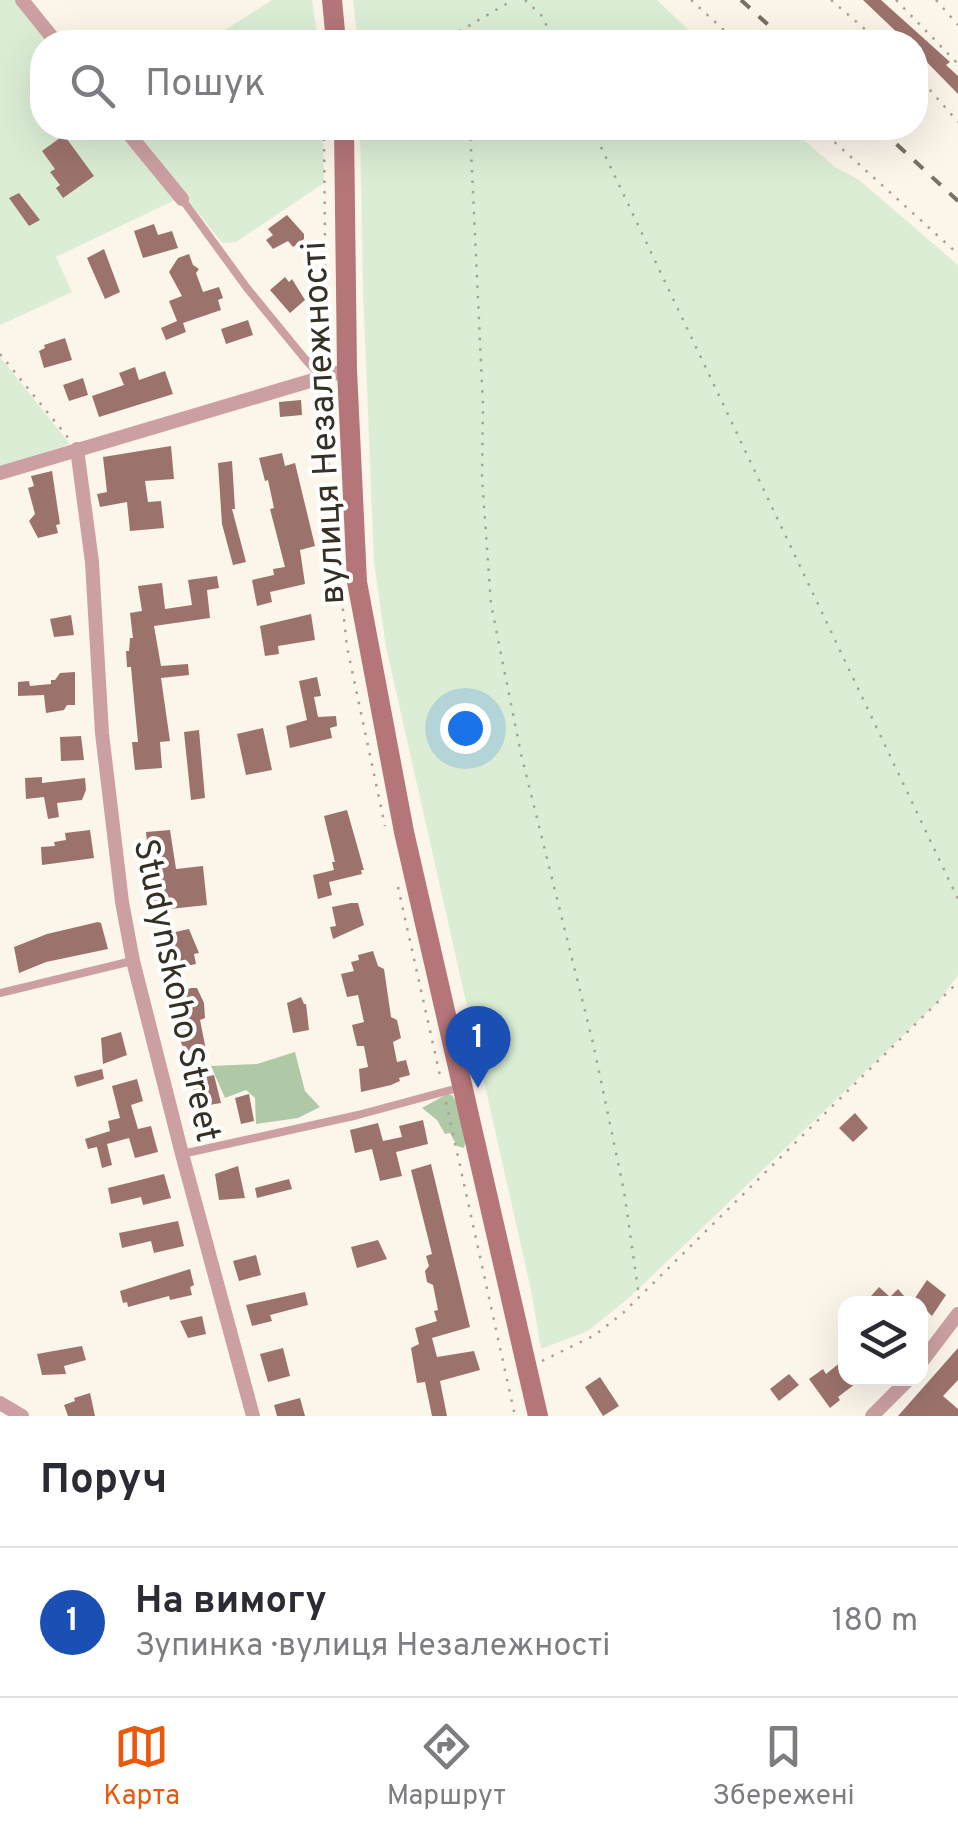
<!DOCTYPE html>
<html lang="uk">
<meta charset="utf-8">
<style>
:root{--surface:#fff;--page:#f7f7f7;--text:#2b2b33;--muted:#7c7c81;--line:#e1e1e2;--accent:#ea580c}
body{margin:0;font-family:Overpass,sans-serif;background:var(--page);color:var(--text)}
.controls{position:absolute;right:30px;bottom:30px;display:grid;overflow:hidden;border-radius:20px;box-shadow:0 10px 40px #0002}
.controls button{width:90px;height:90px;display:grid;place-items:center;padding:0;border:0;border-bottom:2px solid var(--line);background:var(--surface);color:var(--text);font:50px sans-serif}
.you{position:absolute;left:465px;top:728px;width:35px;height:35px;margin:-25px;border:8px solid #fff;border-radius:50%;background:#1a73e8;box-shadow:0 0 0 15px #1a73e833}
.badge{display:grid;place-items:center;width:65px;height:65px;border-radius:50%;background:var(--accent);color:#fff;font-size:32px;font-weight:700}
.pin{position:absolute;translate:-50% -82px;filter:drop-shadow(0 2px 5px #0008)}
.pin::after{content:'';position:absolute;top:52px;width:35px;height:30px;background:inherit;clip-path:polygon(0 0,100% 0,50% 100%)}
.list{margin:0;padding:0;list-style:none}
h2{display:flex;justify-content:space-between;align-items:center;height:130px;margin:0;padding:0 40px;font-size:42px}
h2 small{font-size:32px;font-weight:400;color:var(--muted)}
.list li{display:grid;grid-template-columns:65px 1fr auto;gap:30px;align-items:center;box-sizing:border-box;height:150px;padding:0 40px;border-top:2px solid var(--line)}
.list b{display:block;font-size:38px;white-space:nowrap}
.list p{margin:0;font-size:32px;white-space:nowrap;color:var(--muted)}
.list em{font-size:32px;font-style:normal;color:var(--muted)}
.icon{flex:none;width:55px;height:55px;fill:none;stroke:currentColor;stroke-width:2;stroke-linecap:round;stroke-linejoin:round}
.map{position:relative;flex:none;width:958px;height:1416px;overflow:hidden}
.search{position:absolute;background:var(--surface);box-shadow:0 10px 40px #0002;left:30px;right:30px;top:30px;height:110px;display:flex;align-items:center;gap:25px;box-sizing:border-box;padding:0 35px;border-radius:40px;color:var(--muted);font-size:38px}
.sheet{height:280px;background:var(--surface)}
nav{display:flex;justify-content:space-around;align-items:center;box-sizing:border-box;height:140px;border-top:2px solid var(--line);background:var(--surface);font-size:28px;color:var(--muted)}
nav a{display:grid;justify-items:center;gap:5px}
nav .on{color:var(--accent)}
.map>svg:first-child{display:block}
.green{fill:#dbeed5}
.forest{fill:#afc9a7}
.building{fill:#9c726c}
.lines{fill:none;stroke-linecap:round;stroke-linejoin:round}
.path{stroke:#a8a196;stroke-width:2.5;stroke-dasharray:2.5 8;stroke-linecap:butt}
.lane{stroke:#cca0a2;stroke-width:8}
.street{stroke:#cca0a2;stroke-width:14}
.secondary{stroke:#b47679;stroke-width:20}
.rail{stroke:#787166;stroke-width:4;stroke-dasharray:12 12;stroke-linecap:butt}
.labels{text-anchor:middle;stroke-width:8;stroke-linejoin:round;paint-order:stroke}
.street-label{font-size:35px;fill:#362f24;stroke:#fff}
</style>
<div class="map">
<svg width="958" height="1416" viewBox="0 0 958 1416">
<rect width="100%" height="100%" fill="#fcf5ea"/>
<path class="green" d="M0 0H21L55 42H42V128H123L177 199 56 257 72 292 0 325Z
M272 0H312L318 42H206Z
M353 0H657L701 42H358Z
M130 128H323L324 183 236 242 222 243Z
M360 128H790L835 167 858 179 958 265V975L938 1002 631 1296 588 1331 541 1349 531 1290 386 647 374 562 363 289Z
M0 357 70 444 0 467Z"/>
<path class="forest" d="M295 1052 305 1091 320 1107 298 1118 256 1124 255 1098 246 1090 225 1098 211 1066 257 1064Z
M447 1094 452 1095C460 1106 468 1136 464 1148L457 1146 450 1133 445 1134 437 1120 422 1108Z"/>
<path class="building" d="M863 0H881L950 62 946 65 958 76V94L916 51V42H907Z
M64 135 94 176 63 198 56 188 60 185 50 172 55 169 42 151Z
M19 193 40 220 29 226 9 198Z
M287 215 304 234V239L293 247 288 241 273 249 266 240 273 235 268 229Z
M154 224 158 235 172 231 178 248 143 258 134 231Z
M104 249 120 292 105 299 87 258Z
M189 254 193 265 199 269 196 273 203 292 219 287 223 298 218 300 221 310 183 323 186 332 166 340 161 328 177 321 169 301 182 296 169 272 178 258Z
M285 277 289 282 292 279 305 300 290 313 270 290Z
M248 320 253 335 226 344 221 329Z
M65 338 72 360 44 368 39 351 45 348 44 345Z
M135 367 139 380 165 371 173 394 99 417 92 396 124 385 119 373Z
M83 378 88 395 69 401 63 385Z
M301 400 302 415 280 417 279 402Z
M171 446 174 479 145 481 148 502 161 501 164 528 130 531 127 502 100 507 97 494 107 492 103 457Z
M282 453 285 466 295 463 315 546 300 550 305 584 270 592 272 602 257 606 252 580 274 575 273 569 285 567 270 509 274 508 268 480 265 481 259 458Z
M232 461 235 509H232L246 562 233 565 222 524 218 463Z
M52 471 60 524 56 525 58 533 38 538 29 521 35 514 28 488 34 486 31 476Z
M217 576 219 588 207 590 210 618 154 626 161 666 188 664 189 675 161 678 170 741 160 742 162 768 135 770 132 742H138L131 667H127L126 651H129L130 638H133L130 613 142 611 138 586 162 583 165 609 192 605 188 580Z
M311 614 315 640 278 646 279 654 265 656 260 626Z
M71 615 74 635 54 637 50 619Z
M75 672V705H67L64 710 46 713 44 695 18 696V682L29 681 30 686 51 684V680H55L60 673Z
M317 677 321 696 314 697 318 717 336 716 337 726 330 728 332 738 290 748 286 726 307 720 299 681Z
M263 728 272 770 246 775 237 734Z
M199 730 205 798 191 800 184 732Z
M81 736 84 760 61 761 60 737Z
M42 777V783L85 778 86 790 82 800 57 803 59 817 48 819 44 797 26 799 25 778Z
M347 810 364 870H361L362 874 329 882 332 895 318 899 313 875 334 870 332 862H335L324 816Z
M90 830 94 858 42 865 41 847 55 846 54 842 66 840 65 833Z
M170 830 176 869 203 866 207 905 151 911V904L147 905 145 885 151 884 144 843H147L146 832Z
M351 903H358L364 925 333 939 330 927 336 926 332 907Z
M98 922 101 923 108 949 46 962 19 973 14 947 47 934Z
M189 929 199 953 194 954 196 964 172 969 171 962 167 963 164 948 168 947 166 934Z
M373 951 378 966 384 969 391 1017 397 1020 401 1038 393 1042 397 1062 406 1060 410 1075 399 1078 400 1081 391 1085 361 1092 359 1069 368 1067 364 1046H357L352 1025 364 1022 358 995 347 997 341 974 354 971 351 962 359 960 358 955Z
M191 988H197L204 1003 205 1018 200 1020 206 1050 187 1055 176 1032 185 1030 176 1011 175 994Z
M301 997 304 1004H306L309 1030 293 1033 287 1003Z
M121 1032 127 1055 103 1064 101 1038Z
M102 1069 104 1079 77 1087 74 1076Z
M214 1075 221 1103 197 1107 192 1085 202 1083 201 1078Z
M137 1079 143 1101 131 1105 138 1129 151 1126 158 1152 135 1158 129 1138 107 1144 112 1165 102 1168 97 1147 88 1149 85 1139 110 1131 108 1121 120 1118 112 1086Z
M249 1094 254 1121 241 1124 235 1098Z
M855 1113 868 1128 853 1142 839 1128Z
M423 1120 428 1144 396 1152 402 1176 380 1181 372 1149 355 1153 350 1130 378 1123 383 1141 402 1137 399 1126Z
M431 1164 470 1327 432 1338 437 1357 474 1351 480 1370 440 1381 447 1416H432L425 1382 417 1383 411 1348 419 1344 415 1328 437 1321 434 1311 438 1310 433 1285 427 1282 425 1271 429 1266 426 1256 432 1254 411 1170Z
M238 1166 245 1198 219 1200 215 1174Z
M164 1174 171 1198 143 1205 141 1197 111 1204 108 1188Z
M289 1179 292 1189 257 1198 255 1188Z
M178 1221 184 1246 154 1253 151 1241 122 1248 119 1233Z
M378 1240 387 1259 357 1268 351 1247Z
M256 1255 261 1275 239 1281 233 1261Z
M190 1269 194 1285 190 1287 192 1295 170 1300 169 1296 128 1307 127 1302 123 1303 120 1291Z
M927 1280 946 1295 932 1316 920 1304 913 1301Z
M879 1287 890 1297 898 1289 905 1297 898 1304H864Z
M305 1292 308 1305 270 1315 272 1321 252 1326 246 1305Z
M202 1316 206 1334 188 1338 180 1321Z
M82 1346 86 1360 64 1366 66 1374 42 1375 37 1354Z
M283 1348 290 1376 268 1382 260 1354Z
M958 1348V1380L943 1396 958 1409V1416H898Z
M846 1358V1378H863L838 1397 840 1400 830 1408 809 1379 823 1369 826 1374Z
M789 1374 799 1385 779 1401 770 1389Z
M600 1377 619 1406 603 1416 585 1387Z
M90 1393 95 1416H68L64 1405 75 1401 74 1398Z
M300 1398 305 1416H277L274 1405Z"/>
<g class="lines">
<path class="path" d="M525 0 543 17 553 42
M691 0 737 42
M831 0 880 42
M896 0 958 64
M936 0 958 25
M441 42 513 0
M916 74 958 122
M324 128 326 361
M470 128 483 406 482 478 491 604 521 754 593 1043 624 1191 639 1296
M592 128 958 899
M819 128 958 254
M0 354 70 440
M326 389 329 482 347 647 385 826
M398 887 441 1080
M446 1102 515 1416
M542 1361 595 1335 623 1313 958 982"/>
<path class="lane" d="M182 199 247 288 305 359 315 370 326 374
M0 993 132 961
M182 1154 358 1115 458 1088"/>
<path class="street" d="M22 0 56 42
M124 128 182 199
M77 449 92 562 102 733 122 902 133 961 182 1154 253 1416
M0 473 347 370
M920 1364 958 1314
M0 1403 22 1416
M872 1416 910 1378"/>
<path class="secondary" d="M332 0 336 42
M344 128 347 370 357 582 404 832 538 1416"/>
<path class="rail" d="M741 0 787 42
M879 128 958 201"/>
</g>
<g class="labels">
<g class="street-label">
<text transform="translate(322 423) rotate(-93)" y="12">вулиця Незалежності</text>
<text transform="translate(178 990) rotate(78)" y="12">Studynskoho Street</text>
</g>
</g>
</svg>
<div class="controls">
<button><svg class="icon" aria-label="layers" viewBox="0 0 24 24"><path d="M12 4l9 5-9 5-9-5zM3 14l9 5 9-5"/></svg></button>
</div>
<div class="you"></div>
<div class="pin badge" style="left:478px;top:1088px;background:#1a4fb4">1</div>
<div class="search"><svg class="icon" aria-label="search" viewBox="0 0 24 24"><circle cx="10" cy="10" r="6"/><path d="M15 15l6 6"/></svg>Пошук</div>
</div>
<section class="sheet">
<h2>Поруч<small></small></h2>
<ul class="list">
<li><span class="badge" style="background:#1a4fb4">1</span><div><b>На вимогу</b><p>Зупинка · вулиця Незалежності</p></div><em>180 m</em></li>
</ul>
</section>
<nav>
<a class="on"><svg class="icon" aria-label="map" viewBox="0 0 24 24"><path d="M3 6l6-2 6 2 6-2v14l-6 2-6-2-6 2zM9 4v14M15 6v14"/></svg>Карта</a>
<a><svg class="icon" aria-label="directions" viewBox="0 0 24 24"><path d="M12 3l9 9-9 9-9-9zM9 14v-3h6M13 9l2 2-2 2"/></svg>Маршрут</a>
<a><svg class="icon" aria-label="saved" viewBox="0 0 24 24"><path d="M7 4h10v16l-5-4-5 4z"/></svg>Збережені</a>
</nav>
